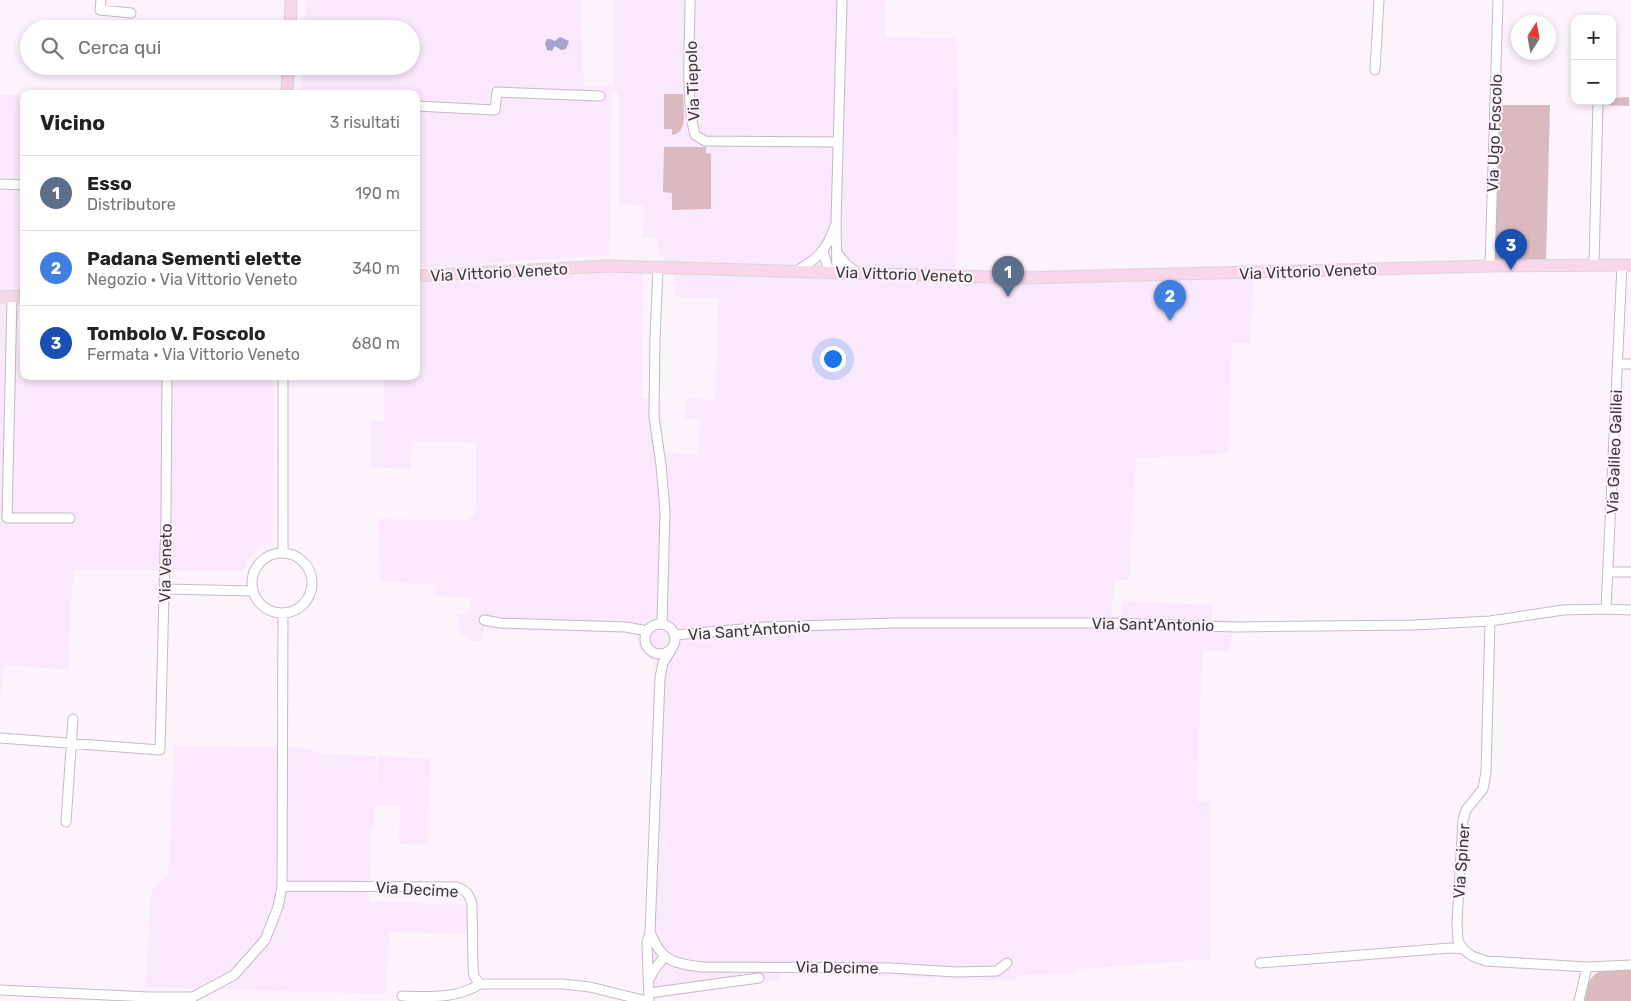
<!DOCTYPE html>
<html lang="it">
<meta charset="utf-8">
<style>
:root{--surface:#fff;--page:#f6f6f6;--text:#222;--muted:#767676;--line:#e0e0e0;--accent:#3b7f8e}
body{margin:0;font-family:Rubik,sans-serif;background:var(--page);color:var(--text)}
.controls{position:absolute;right:15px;top:15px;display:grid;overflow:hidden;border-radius:10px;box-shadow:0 2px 8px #0003}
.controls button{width:45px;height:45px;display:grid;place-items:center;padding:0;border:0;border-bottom:1px solid var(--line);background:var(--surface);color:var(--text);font:25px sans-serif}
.compass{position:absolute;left:1511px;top:15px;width:45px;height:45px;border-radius:50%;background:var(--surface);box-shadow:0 2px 8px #0003;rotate:11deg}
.you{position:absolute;left:832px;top:358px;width:18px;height:18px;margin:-12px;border:4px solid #fff;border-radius:50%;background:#1a73e8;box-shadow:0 0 0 8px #1a73e833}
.badge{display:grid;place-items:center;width:32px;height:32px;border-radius:50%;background:var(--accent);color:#fff;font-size:16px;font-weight:700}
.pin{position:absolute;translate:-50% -41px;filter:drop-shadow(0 1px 2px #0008)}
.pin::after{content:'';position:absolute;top:26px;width:18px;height:15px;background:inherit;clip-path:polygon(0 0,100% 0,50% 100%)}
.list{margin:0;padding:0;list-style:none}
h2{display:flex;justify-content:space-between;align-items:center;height:65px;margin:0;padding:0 20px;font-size:21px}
h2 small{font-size:16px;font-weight:400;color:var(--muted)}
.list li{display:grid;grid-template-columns:32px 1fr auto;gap:15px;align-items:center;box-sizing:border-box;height:75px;padding:0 20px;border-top:1px solid var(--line)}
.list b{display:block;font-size:19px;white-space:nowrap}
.list p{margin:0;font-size:16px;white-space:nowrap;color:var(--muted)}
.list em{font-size:16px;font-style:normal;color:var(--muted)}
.icon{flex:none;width:28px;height:28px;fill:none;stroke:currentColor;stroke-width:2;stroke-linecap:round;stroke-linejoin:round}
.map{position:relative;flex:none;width:1631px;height:1001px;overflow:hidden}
.search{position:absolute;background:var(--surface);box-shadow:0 2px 8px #0003;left:20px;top:20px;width:400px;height:55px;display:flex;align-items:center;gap:12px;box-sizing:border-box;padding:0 18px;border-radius:28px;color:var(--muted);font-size:19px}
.panel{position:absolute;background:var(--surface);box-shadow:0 2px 8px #0003;left:20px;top:90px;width:400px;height:290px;border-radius:10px}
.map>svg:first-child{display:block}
.built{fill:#fae8fc}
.green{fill:#dab9bf}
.water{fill:#a2a6ce}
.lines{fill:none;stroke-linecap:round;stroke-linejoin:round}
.minor-casing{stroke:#c5b9c6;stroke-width:11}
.major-casing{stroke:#d8d7d8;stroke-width:13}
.minor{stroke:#fff;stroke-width:9}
.major{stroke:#f9d6e9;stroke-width:11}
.labels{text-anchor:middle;stroke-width:4;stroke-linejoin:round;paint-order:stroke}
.street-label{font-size:16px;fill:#3e393e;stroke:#fdf3fd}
</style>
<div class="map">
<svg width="1631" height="1001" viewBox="0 0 1631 1001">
<rect width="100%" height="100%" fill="#fdf3fd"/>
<path class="built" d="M306 0H581L584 86H612L609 255 416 268V94H301L302 66H411V29H304Z
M613 0H886L885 37 956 38 959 97 956 271 1254 266 1250 343H1232L1228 454 1136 458 1129 580H1114L1111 615 1121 616 1122 601 1212 605V620H1233L1230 651H1202L1197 802 1211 801 1210 959 1080 969 1068 974 1021 975 1012 981 780 972V980L655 999 647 997 646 949 654 667 652 660 640 650 637 639 633 633 484 629 482 641H472L460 633 458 614H465L471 611V598L436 596V585L380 581 378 519 468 520 474 515 476 509V443L412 441 411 469 370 467 371 421H384V376H416V284L617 271 643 272 641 397 660 398 663 437 666 453 698 454 700 420 685 418 686 398 715 400 719 299 675 297V275H665V259L659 254 656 238H643L644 206 618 204V92H613Z
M0 95H24V290H0Z
M0 302H19L17 346 24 347V376H274L272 542 260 546 248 560 244 571 74 570 72 585 69 670 4 665 0 699Z
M174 746 300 747 324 754 376 756V798L378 756 431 759 427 845 399 844 400 806H375V828L371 829 369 901 467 905V934L389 932 386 994 145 987 152 889 168 875Z"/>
<path class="green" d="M664 94H683C683 107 689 133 672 135V129H664Z
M1629 97V106L1600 105V101H1612V98Z
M1497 105H1550L1546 262H1495L1494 258Z
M664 147H706V153L711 154V209L672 210V193L663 192Z
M1631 970V1001H1583C1592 965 1598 971 1631 970Z"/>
<path class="water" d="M560 37 569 41 566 49 561 50 555 46 552 51 547 50 545 43 547 39H550L555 41Z"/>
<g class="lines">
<defs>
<path id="minor" d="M101 0 100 10 131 13
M690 2C690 42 685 97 695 135L705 141 838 142
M1375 70 1379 0
M416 106 495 110 497 92 600 96
M0 184 24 185
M823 251 829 272
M838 254 845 263 859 274
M1594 264 1598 103
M1490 266 1498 0
M658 268 655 337 654 417 661 465 665 511 662 624
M796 271C816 260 827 250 834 228
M837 272 836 223 842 0
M12 297 7 518H70
M1618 364H1631
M283 376V553
M252 583a30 30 0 1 1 60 0a30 30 0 1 1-60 0Z
M1609 572H1631
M165 589 253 591
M1606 609 1622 265
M484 620 500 623 626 627 647 631
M1490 621 1486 772 1483 789 1466 810 1463 820 1457 922 1458 941 1463 949 1472 956 1486 961 1587 967 1631 965
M645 639a15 15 0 1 1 30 0a15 15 0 1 1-30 0Z
M675 635 765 627 893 623H1104L1236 627 1415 625 1490 621 1563 610 1606 609 1631 610
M0 738 160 750 166 516 167 376
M66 822 73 719
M282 886 457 887C467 891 470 895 472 905L473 968 474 976 480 984H563L590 987 647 1001
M650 932C661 961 674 964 703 967L890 968 957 972 997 971 1007 963
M1260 963 1450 948 1463 949
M649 980 654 970 664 957
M0 990 149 997H193L234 975 265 940 278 907 282 886 283 613
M649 993 759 978
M402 996C428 997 457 999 480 984
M649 1001 647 943 650 932 660 678 663 663 671 650
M1579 1001 1587 967"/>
<path id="major" d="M290 29 291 0
M287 94 288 66
M416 276 607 266 1024 278 1490 266 1631 265
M0 297 24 296"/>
</defs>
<use href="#minor" class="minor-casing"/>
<use href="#major" class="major-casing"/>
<use href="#minor" class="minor"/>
<use href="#major" class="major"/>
</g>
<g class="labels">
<g class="street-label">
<text transform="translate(692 81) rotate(-92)" y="6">Via Tiepolo</text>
<text transform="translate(1494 133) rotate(-88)" y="6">Via Ugo Foscolo</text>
<text transform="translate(1308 271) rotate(-2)" y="6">Via Vittorio Veneto</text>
<text transform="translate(499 272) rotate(-3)" y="6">Via Vittorio Veneto</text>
<text transform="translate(904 274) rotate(2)" y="6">Via Vittorio Veneto</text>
<text transform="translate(1614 452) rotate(-88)" y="6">Via Galileo Galilei</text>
<text transform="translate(165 563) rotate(-89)" y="6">Via Veneto</text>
<text transform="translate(1153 624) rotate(1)" y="6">Via Sant'Antonio</text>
<text transform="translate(749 630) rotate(-4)" y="6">Via Sant'Antonio</text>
<text transform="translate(1461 861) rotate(-86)" y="6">Via Spiner</text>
<text transform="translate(417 889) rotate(3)" y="6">Via Decime</text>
<text transform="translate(837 967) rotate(1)" y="6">Via Decime</text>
</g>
</g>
</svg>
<div class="controls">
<button>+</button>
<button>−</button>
</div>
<svg class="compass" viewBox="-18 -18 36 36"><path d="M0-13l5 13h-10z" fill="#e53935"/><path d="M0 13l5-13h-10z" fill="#767676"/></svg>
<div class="you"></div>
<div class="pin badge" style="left:1008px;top:297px;background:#5c6f8a">1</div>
<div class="pin badge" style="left:1170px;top:321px;background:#3f7fe0">2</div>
<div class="pin badge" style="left:1511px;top:270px;background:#1a4fb4">3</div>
<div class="search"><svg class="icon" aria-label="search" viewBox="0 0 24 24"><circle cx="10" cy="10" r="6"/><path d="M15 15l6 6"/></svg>Cerca qui</div>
<section class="panel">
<h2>Vicino<small>3 risultati</small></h2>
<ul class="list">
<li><span class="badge" style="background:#5c6f8a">1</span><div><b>Esso</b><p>Distributore</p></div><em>190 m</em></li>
<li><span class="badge" style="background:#3f7fe0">2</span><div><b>Padana Sementi elette</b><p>Negozio · Via Vittorio Veneto</p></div><em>340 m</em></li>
<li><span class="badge" style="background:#1a4fb4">3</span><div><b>Tombolo V. Foscolo</b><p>Fermata · Via Vittorio Veneto</p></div><em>680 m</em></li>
</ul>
</section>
</div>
